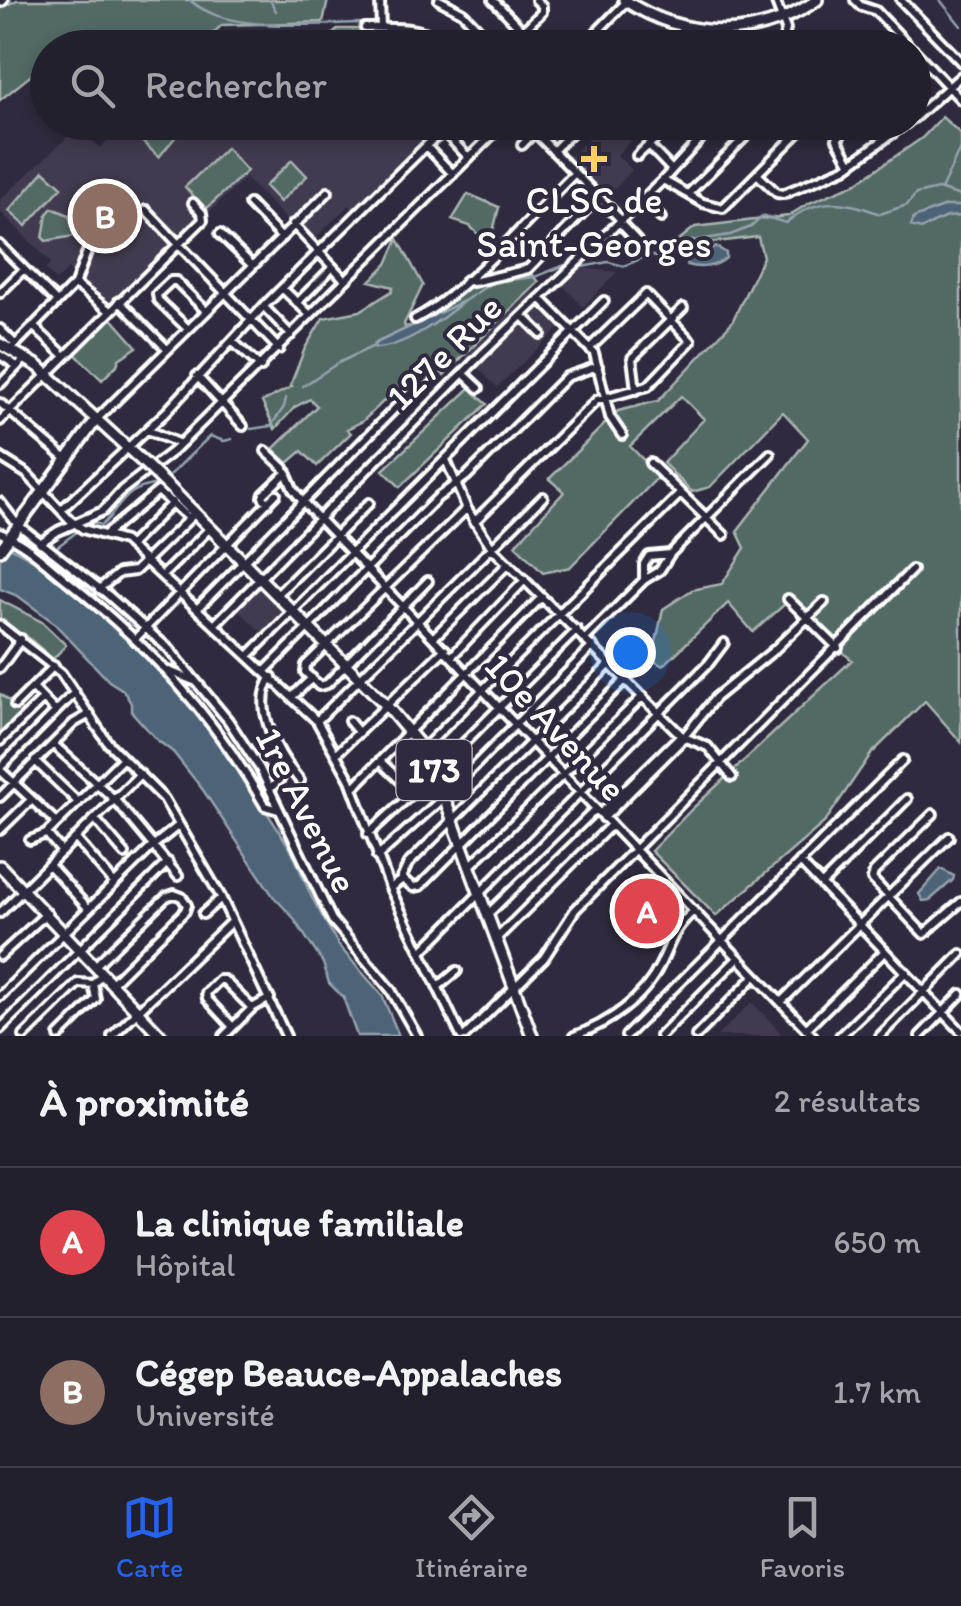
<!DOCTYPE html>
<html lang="fr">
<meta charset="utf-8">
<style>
:root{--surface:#23202e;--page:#2f2d3a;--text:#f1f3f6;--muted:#a3a3aa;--line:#403e4a;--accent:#2563eb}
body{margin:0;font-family:Itim,sans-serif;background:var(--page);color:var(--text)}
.you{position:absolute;left:630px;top:652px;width:35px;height:35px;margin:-25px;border:8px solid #fff;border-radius:50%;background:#1a73e8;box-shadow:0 0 0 15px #1a73e833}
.badge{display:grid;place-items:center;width:65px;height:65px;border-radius:50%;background:var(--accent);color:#fff;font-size:32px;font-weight:700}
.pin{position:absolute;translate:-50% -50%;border:5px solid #fff;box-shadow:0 2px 10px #0006}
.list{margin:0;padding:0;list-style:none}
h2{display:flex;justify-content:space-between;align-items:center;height:130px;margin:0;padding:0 40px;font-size:42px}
h2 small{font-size:32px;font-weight:400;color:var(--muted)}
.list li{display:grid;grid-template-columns:65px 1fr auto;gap:30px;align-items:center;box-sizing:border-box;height:150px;padding:0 40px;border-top:2px solid var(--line)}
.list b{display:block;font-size:38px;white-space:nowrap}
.list p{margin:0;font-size:32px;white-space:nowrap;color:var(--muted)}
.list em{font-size:32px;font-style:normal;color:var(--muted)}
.icon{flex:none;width:55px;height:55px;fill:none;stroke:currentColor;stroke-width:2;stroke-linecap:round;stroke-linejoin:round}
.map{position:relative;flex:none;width:961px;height:1036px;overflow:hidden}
.search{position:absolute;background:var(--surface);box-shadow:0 5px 15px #0003;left:30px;right:30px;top:30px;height:110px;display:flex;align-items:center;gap:25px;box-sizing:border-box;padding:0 35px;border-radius:55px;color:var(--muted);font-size:38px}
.sheet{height:430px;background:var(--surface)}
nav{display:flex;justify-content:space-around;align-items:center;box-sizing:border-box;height:140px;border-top:2px solid var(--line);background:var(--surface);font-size:28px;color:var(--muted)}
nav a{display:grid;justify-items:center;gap:5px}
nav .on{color:var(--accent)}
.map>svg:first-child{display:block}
.built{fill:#433a50}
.green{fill:#536965;stroke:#a9b4b2;stroke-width:2.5}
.water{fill:#4d6477;stroke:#94a2ad;stroke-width:2.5}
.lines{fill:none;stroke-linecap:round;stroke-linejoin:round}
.stream{stroke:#94a2ad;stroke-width:2.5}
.minor-casing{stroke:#fff;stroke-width:14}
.major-casing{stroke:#fff;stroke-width:16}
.minor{stroke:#2f2a3d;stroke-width:6}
.major{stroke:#2f2a3d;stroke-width:9}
.major-bridge-casing{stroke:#fff;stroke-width:16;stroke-linecap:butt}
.major-bridge{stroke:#2f2a3d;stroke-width:9}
.poi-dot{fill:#ffd166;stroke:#2f2a3d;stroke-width:4}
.labels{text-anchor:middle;stroke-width:8;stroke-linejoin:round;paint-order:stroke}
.shield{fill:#2f2a3d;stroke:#c1bfc5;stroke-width:2.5}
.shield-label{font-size:35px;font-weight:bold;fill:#fff}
.poi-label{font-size:38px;fill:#fff;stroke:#2f2a3d}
.street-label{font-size:38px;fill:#fff;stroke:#2f2a3d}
</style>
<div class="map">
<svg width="961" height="1036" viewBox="0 0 961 1036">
<rect width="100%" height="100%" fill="#2f2a3d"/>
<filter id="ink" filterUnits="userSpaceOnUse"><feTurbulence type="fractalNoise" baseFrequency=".01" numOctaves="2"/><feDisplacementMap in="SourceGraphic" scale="20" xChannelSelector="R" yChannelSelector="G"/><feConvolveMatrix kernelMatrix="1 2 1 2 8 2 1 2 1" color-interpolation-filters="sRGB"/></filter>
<g filter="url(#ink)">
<path class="built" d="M127 122 396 123 406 133 425 132 432 139 358 213 349 205 310 243 245 178 114 304 107 305 80 284 68 269 56 281 46 270 51 263 0 211V200L79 126 100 148Z
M604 123H648L617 155 632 170 603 202 565 162Z
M571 267 617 272 583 307 558 280Z
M532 290 565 323 497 387 466 356Z
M260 583 288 612 265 636 236 607Z
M752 1002 781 1033 778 1036H717Z"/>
<path class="green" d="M17 0H328L323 22 222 25 198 47 48 48 47 73 39 69 0 100V9Z
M338 29C375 30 417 23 448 48H319Z
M942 117 961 134V742L925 701 871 754 825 822 716 916 651 851 693 808 852 660 785 604 753 632 728 603 663 666 654 661 653 656 663 609 692 590 722 584 745 548 737 531 808 439 783 412 710 487 692 492 663 463 704 419 681 396 630 446 659 476 570 567 543 573 515 545 564 492 549 479 618 411 658 401 732 322 763 257 758 237 669 248 695 227 788 216 809 203 855 184 922 138Z
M149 123V122L187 123 159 157 137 137Z
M396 123H455L432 139 425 132 406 133Z
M226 148 247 171 206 209 185 187Z
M292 160 307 176 280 202 265 186Z
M44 171 62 187 26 226 9 211Z
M468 194 499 207 493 232 484 240 470 226 452 220Z
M52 208 69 215 74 236 46 241 43 238 47 214Z
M398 239 423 285 404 324 405 327 415 325 374 344 419 329 415 319 466 280 528 269 539 282 444 375 436 368 427 375 418 368 363 421 347 429 351 433 317 466 302 451 288 463 273 449 317 406 310 399 295 407 275 429 262 402 293 386H290L305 348 323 318 360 311 392 291 393 287 370 281 387 264Z
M108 314 137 347 119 359 117 365 102 380 71 350Z
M470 388 487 404 400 487 383 470Z
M0 600 42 622 66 645 53 659 31 640 0 623Z
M0 694 26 714 2 736 0 734Z"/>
<path class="water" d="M945 206H961V216L946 217 921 229 911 226 914 218Z
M717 247 726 253V258C716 267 700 269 687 265V256L696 251Z
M464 301C443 319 403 348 375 348L374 344Z
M0 542 35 561 124 635 172 681 211 726 292 851 311 896 339 946 382 995 399 1036H357L343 997 329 983 323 963 292 916 273 896 203 790 173 752 157 740 131 711V703L123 690 109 681 53 622 18 596 0 589Z
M941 869 954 876 953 880 930 900 923 901 919 894Z"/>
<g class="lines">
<path class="stream" d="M190 0C228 35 315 23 365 23
M270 0 276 11
M940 0 961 26
M0 6 11 0
M941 190 961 146
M582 267 608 262 624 266 649 255 664 259 685 242 730 235 751 227 763 216 786 223C817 196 845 200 880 214L907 205 916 194 938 189 961 196
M464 301 493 282 535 277 565 265
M303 386 338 363 374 346
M251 429 271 426 284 407 286 398
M165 480 210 436 224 441 232 439
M85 527 94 523 102 525C125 503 123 489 158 484
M53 550 78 531"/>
<defs>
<path id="minor" d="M380 0 381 28
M439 0 462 12 497 48
M493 0 523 31
M775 0 786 29 782 48
M855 0 861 6 876 11 911 48
M901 0 961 62
M365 28C396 28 427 24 450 48
M506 48 542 12V6L536 0
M581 48 628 0
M914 50 961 100
M914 118 961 76
M525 122 621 220
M443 131 469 158
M522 145 544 122
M648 145 672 170
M426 146 453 174
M553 151 582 122
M637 156 665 130
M851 164 837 139 852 122
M757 174 777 193 783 194 845 168 908 122
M663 180 703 203 723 208 809 122
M688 194 760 122
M643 199 661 218
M249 204 280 236
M146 210 279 349
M619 222 637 241
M293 224 345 280
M220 234 252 265
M0 245 57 302
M466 280 473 282 528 269 598 197
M75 284 110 311
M282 288 310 315
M0 293 24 269
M541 299 594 353 610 417 622 435
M119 301 167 349
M297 303 333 267
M264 307 291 335
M523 316 541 334
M415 319C467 292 531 216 575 173
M33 326 65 356
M0 329 15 344
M188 329 158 300 157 294 171 281H176L206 311
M232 341 261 367
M11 349 75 284 87 252
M0 355 17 366
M463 373 479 388
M197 376 243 426
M0 384 26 358
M636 390 632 358 683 308
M0 403 65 458
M97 419 328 192
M0 421 203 220 202 213 193 203
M147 430 180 444
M266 451 284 468 293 489 303 502 813 1036
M0 457 27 474 70 520 83 529 124 541 317 721 350 780 390 888 461 1036
M446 460 467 509 492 548 682 736 708 747 732 777
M650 463 724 535
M0 502 17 524 108 595 170 650 228 720 260 769 332 920 391 990 417 1036
M268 503 263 497 264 494 287 472
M61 510 167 411 264 306 431 141 459 122
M474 522 597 400 648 386 691 341 646 294 590 348
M0 533C26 543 48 565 69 582 153 650 211 712 265 806L279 810
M107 533 158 491 189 518
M40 543 58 531 103 511 122 490 173 451 505 122
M129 546 173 502
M162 576 210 528
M644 580V564L649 556 670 554
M428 581 327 684 319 686 305 672 306 665 466 509
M99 589 119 573 135 571 195 513
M277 595 369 503
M788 599 838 648
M197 609 431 372
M0 625 61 673 108 743 164 799 221 897 286 1036
M214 625 481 355 663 180 716 122
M434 637 508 564
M136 638 276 494
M586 638 644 580 660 570 670 554 770 454
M248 656 604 301
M452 656 525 580
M0 668 21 639
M169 671 194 681
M265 671 438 497 467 476 566 377 598 366
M272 677C250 707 280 757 300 781
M33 688 55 711
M292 697 312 678
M15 705 54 666
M317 721 543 497
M349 721 359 733
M0 741 43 699
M53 744 115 800 178 876
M423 749 680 494
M336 754 445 649
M35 761 78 802
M381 762 403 783
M0 768 75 692
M0 770 57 823
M353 788 542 597
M270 789 281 778 284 765
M0 797 74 723 90 714
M601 813 680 736
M933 814 874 872 872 879 924 934 961 902
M604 818 679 743 715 698 774 650 824 602
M95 819 125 854
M0 830 31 800
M47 834 62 852
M368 834 428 779 577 630
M76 839 114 883
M30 840 46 834 123 758
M377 857 444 797 593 646
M800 862 961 1031
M49 865 88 908
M470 866 643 696
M401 878 413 887 420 886 626 679
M822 884 907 799
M390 888 400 881 408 864 611 663
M0 913 140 774
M203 914 221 898
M488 914 596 809
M497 938 611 825
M422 951 709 663 724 643
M0 956 47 913
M96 965 166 897 174 894 182 897 187 905 185 911 113 982
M439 986 457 971
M0 996 154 845 179 825
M781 1002 949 837
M233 1027 207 999 206 993 219 980H224L252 1008
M0 1029 168 862
M806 1029 885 951
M24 1036 78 983 93 984 103 974
M59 1036 96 999 93 984
M112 1036 232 921
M224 1036 252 1008 270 998
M465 1036 544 958 575 910 912 570
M574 1036C608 1024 644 999 660 965 671 943 674 927 694 911
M626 1036 903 760
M660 1036 738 958
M696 1036 755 976
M840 1036 906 972
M880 1036 961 954
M920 1036 961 994"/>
<path id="major" d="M624 0C686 40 756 42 817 0
M0 1 2 0
M0 344 38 366 145 464
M171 489 387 706 423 749 444 797 532 1036
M0 550 96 420
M0 866 161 1036"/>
</defs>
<use href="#minor" class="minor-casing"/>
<use href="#major" class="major-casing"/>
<use href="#minor" class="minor"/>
<use href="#major" class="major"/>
<defs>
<path id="major-bridge" d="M145 464 171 489"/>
</defs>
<use href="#major-bridge" class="major-bridge-casing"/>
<use href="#major-bridge" class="major-bridge"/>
</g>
</g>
<path class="poi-dot" d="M589 144h10v10h10v10h-10v10h-10v-10h-10v-10h10z"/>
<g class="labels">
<rect class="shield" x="396.5" y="740" width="75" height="60" rx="8"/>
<g class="shield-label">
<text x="434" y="782">173</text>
</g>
<g class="poi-label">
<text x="594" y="213">CLSC de<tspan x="594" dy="44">Saint-Georges</tspan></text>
</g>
<g class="street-label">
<text transform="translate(444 352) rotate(-45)" y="13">127e Rue</text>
<text transform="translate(556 727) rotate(47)" y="13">10e Avenue</text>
<text transform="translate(307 810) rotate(63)" y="13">1re Avenue</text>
</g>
</g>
</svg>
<div class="you"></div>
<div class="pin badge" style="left:647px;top:911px;background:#e0444e">A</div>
<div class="pin badge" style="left:105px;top:216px;background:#8d6e63">B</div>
<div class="search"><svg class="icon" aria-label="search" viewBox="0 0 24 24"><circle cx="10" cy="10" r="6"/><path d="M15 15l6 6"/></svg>Rechercher</div>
</div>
<section class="sheet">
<h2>À proximité<small>2 résultats</small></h2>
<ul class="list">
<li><span class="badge" style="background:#e0444e">A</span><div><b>La clinique familiale</b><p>Hôpital</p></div><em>650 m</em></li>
<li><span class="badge" style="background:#8d6e63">B</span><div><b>Cégep Beauce-Appalaches</b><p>Université</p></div><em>1.7 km</em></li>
</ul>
</section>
<nav>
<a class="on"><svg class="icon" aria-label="map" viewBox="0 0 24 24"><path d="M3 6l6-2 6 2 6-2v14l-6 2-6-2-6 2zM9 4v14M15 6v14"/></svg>Carte</a>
<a><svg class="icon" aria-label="directions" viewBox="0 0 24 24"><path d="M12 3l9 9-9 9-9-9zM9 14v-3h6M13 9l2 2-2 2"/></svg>Itinéraire</a>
<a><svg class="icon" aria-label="saved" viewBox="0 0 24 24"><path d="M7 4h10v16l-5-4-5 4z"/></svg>Favoris</a>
</nav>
